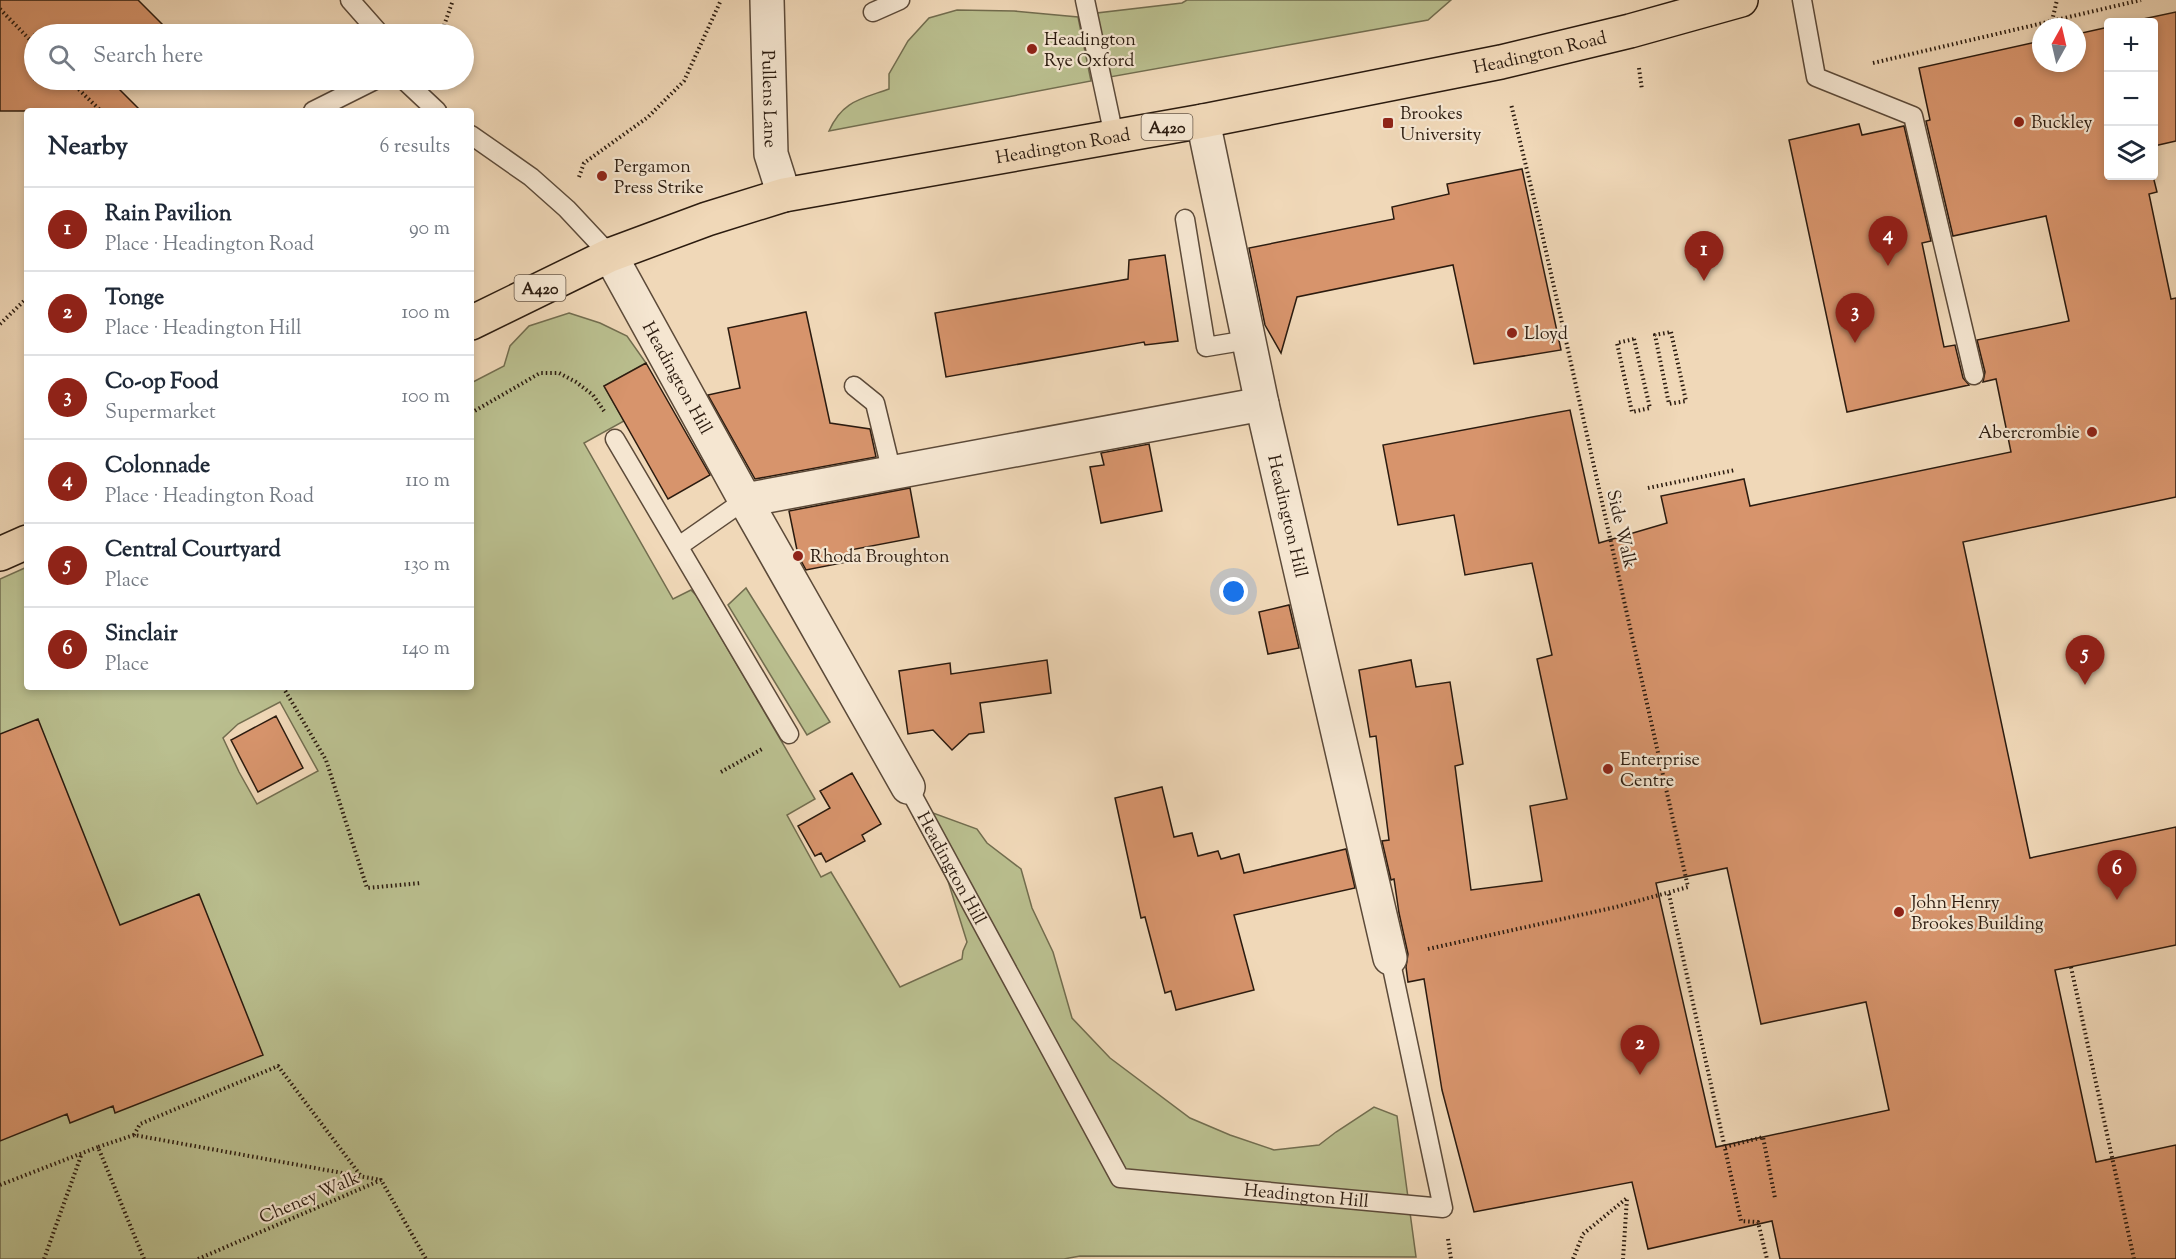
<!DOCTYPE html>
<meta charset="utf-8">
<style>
:root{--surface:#fff;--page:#f6f6f7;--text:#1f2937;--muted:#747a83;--line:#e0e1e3;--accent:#8f2418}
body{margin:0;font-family:"Sorts Mill Goudy",serif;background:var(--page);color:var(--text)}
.controls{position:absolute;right:18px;top:18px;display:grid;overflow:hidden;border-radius:6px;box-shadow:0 3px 9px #0003}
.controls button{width:54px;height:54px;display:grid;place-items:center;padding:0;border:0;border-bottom:2px solid var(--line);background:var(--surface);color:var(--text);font:30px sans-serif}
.compass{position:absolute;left:2032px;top:18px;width:54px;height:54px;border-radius:50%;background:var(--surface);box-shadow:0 3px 9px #0003;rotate:8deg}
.you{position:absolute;left:1234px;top:592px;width:21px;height:21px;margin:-15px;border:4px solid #fff;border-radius:50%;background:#1a73e8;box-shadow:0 0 0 9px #1a73e833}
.badge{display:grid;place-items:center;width:39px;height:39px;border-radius:50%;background:var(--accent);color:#fff;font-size:20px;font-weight:700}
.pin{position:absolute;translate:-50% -50px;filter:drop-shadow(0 2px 3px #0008)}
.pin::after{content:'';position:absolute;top:32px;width:21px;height:18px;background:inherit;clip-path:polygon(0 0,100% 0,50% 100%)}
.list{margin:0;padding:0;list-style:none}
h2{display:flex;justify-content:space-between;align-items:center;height:78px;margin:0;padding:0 24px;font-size:26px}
h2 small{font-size:20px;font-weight:400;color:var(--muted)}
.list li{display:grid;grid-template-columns:39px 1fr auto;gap:18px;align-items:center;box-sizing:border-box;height:84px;padding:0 24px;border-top:2px solid var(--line)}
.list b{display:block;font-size:22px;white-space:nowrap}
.list p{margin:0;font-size:20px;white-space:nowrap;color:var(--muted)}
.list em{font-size:20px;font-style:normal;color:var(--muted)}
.icon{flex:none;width:33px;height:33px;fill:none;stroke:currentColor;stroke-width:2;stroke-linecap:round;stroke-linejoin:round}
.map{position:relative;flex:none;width:2176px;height:1259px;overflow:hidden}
.search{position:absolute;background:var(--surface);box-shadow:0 3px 9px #0003;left:24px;top:24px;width:450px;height:66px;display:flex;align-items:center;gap:15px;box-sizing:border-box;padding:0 21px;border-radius:33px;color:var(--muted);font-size:22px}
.panel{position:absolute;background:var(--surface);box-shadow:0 3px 9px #0003;left:24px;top:108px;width:450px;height:582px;border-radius:6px}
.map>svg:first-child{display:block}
.green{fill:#babf8f;stroke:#726d4f;stroke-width:1.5;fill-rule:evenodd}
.building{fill:#d7946c;stroke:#2b1b0f;stroke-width:1.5;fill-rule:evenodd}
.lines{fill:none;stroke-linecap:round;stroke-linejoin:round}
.service-casing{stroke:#5c4a39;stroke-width:21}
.minor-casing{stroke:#5c4a39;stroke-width:36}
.primary-casing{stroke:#2b1b0f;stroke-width:36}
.path{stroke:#2b1b0f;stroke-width:4;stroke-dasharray:1.5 3;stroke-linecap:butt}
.service{stroke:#f5e6d1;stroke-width:18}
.minor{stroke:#f5e6d1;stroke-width:33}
.primary{stroke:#f0d8b8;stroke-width:33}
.poi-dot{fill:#8f2418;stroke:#f5e6d1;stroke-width:2}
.labels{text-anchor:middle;stroke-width:4.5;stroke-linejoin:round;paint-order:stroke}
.shield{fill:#f5e6d1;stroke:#685849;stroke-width:1.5}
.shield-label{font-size:16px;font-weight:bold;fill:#2b1b0f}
.poi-label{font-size:18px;fill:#2b1b0f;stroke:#f5e6d1;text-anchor:start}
.street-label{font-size:18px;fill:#2b1b0f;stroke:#f5e6d1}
</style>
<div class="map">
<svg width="2176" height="1259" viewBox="0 0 2176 1259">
<rect width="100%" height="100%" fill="#f0d8b8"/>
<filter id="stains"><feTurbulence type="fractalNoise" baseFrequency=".00333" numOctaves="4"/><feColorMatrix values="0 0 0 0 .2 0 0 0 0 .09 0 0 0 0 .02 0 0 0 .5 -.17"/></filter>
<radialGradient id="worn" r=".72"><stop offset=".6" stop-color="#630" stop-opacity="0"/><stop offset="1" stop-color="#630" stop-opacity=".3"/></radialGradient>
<path class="green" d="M1187 0H1451L1428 20 1110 77 1097 13 1182 3Z
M957 10 1014 11 1078 17 1091 81 829 131C842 101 861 99 889 89V74L908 41 929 18Z
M569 313 600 323 627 336 646 363 604 386 624 421 584 443 673 599 691 590 697 596 815 799 787 815 821 877 831 872 900 987 962 959 963 951 967 942 948 881 913 816 925 810 977 829 987 843 1021 869 1032 908 1053 952 1072 1018 1110 1058 1190 1118 1230 1135 1274 1150 1319 1145 1336 1132 1374 1107 1397 1116 1416 1257 1080 1256 1064 1259H0V579L27 567V687H471V383L504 366 510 346 529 326ZM280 702 318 771 257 804 239 772 223 738 238 724Z
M746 588 830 722 807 735 728 605Z"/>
<path class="building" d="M0 0H138L172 34H34V80H110L141 111H0Z
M2176 12V141L2154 146V22H2129Z
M2109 27V176H2153L2157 192 2149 194 2171 299 2176 298V497L1963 542 2030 858 2176 827V945L2055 970 2096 1162 2176 1145V1259H1780L1772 1221 1648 1249 1632 1182 1474 1212 1442 1090 1424 979 1408 982 1406 967 1408 954 1399 913 1394 879 1391 880 1382 841 1389 840 1376 736 1370 737 1359 670 1411 660 1416 687 1450 682 1463 764 1455 766 1471 890 1542 881 1530 806 1567 799 1537 659 1552 655 1532 563 1465 575 1454 515 1398 525 1383 445 1570 410 1599 543 1667 523 1661 496 1744 479 1750 506 2011 452 1996 379 1983 382 1985 372 1977 340 2069 321 2046 216 1953 236 1926 121 1930 120 1919 68 2041 41V63H2077V34ZM1727 868 1761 1024 1866 1002 1889 1110 1716 1147 1656 883Z
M1859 124 1862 135 1904 126 1931 241 1922 243 1944 347 1955 345 1963 378 1969 385 1847 412 1789 140Z
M1522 169 1561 350 1474 364 1453 265 1297 297 1281 353 1265 325 1249 248 1394 219 1392 207 1449 194 1447 184Z
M1165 255 1178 341 1145 345 1144 342 946 377 935 313 1128 279 1129 260Z
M806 312 830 423 870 429 876 457 755 479 708 395 740 388 728 328Z
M646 363 710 475 668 499 604 386Z
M1149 444 1162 511 1101 523 1090 467 1104 465 1101 453Z
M910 488 919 537 850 550 852 561 806 570 798 555 789 511Z
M1289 605 1299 648 1268 654 1259 612Z
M1047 660 1051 693 980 703 984 732 969 734 952 750 933 730 908 734 899 671 950 663 951 674Z
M276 716 303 768 258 792 231 740Z
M38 719 120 925 199 894 263 1055 115 1113 113 1106 70 1123 67 1114 0 1141V734Z
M852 773 881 824 862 835 865 841 826 862 821 853 815 856 798 826 830 808 820 791Z
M1162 787 1174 837 1192 833 1198 856 1218 851 1221 859 1239 854 1244 873 1346 849 1355 888 1234 915 1254 990 1176 1010 1171 991 1165 993 1145 917 1141 918 1115 798Z"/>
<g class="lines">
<defs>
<g id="service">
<path d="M350 0 380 34"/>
<path d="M1085 0 1114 136"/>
<path d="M1802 0 1816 77 1913 116 1974 375"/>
<path d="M873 12 900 0"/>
<path d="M404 80 437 111"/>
<path d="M313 111 375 80"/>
<path d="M471 135 531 177 567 209 610 255"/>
<path d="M1185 219 1206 347 1248 340"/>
<path d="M854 386 875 403 892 473"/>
<path d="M615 439 789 734"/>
<path d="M679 546 745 500"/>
<path id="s1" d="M908 787 1120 1178 1443 1208 1390 958"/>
</g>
<g id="minor">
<path id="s2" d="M767 0 771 154 784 195"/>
<path id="s3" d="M1203 121 1262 404 1390 958"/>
<path id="s4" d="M610 255 745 500 908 787"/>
<path d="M745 500 1262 404"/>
</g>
<g id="primary">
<path id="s5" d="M471 323 610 255 707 219 784 195 1203 121 1501 62 1630 31 1741 0"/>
<path d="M0 554 27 542"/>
</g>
</defs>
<use href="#service" class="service-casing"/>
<use href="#minor" class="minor-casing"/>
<use href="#primary" class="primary-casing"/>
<path class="path" d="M0 9 34 44
M2052 21 2057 0
M441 34 453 0
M1873 63 2141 0
M1639 68 1642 90
M69 80 101 111
M579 177 584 163 648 117 684 81 721 0
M0 324 27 298
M1671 332 1686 401 1669 404 1655 335Z
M1634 339 1650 408 1632 412 1617 343Z
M471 413 540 373H559L576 382 593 395 604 411
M1648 488 1735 470
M283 687 326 760 367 888 421 883
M721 772 762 749
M1669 894 1741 1221 1758 1222 1767 1259
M1428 949 1616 907 1688 887 1539 220 1511 104
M2071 967 2134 1259
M134 1135 140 1124 278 1066 361 1176
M1725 1147 1763 1137 1775 1198
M0 1185 98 1147
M1448 1239 1451 1259
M44 1259 82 1153
M144 1259 98 1147 134 1135 381 1180
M198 1259 381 1180 426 1259
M1573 1259 1583 1234 1627 1198 1623 1259"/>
<use href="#service" class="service"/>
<use href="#minor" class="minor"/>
<use href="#primary" class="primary"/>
</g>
<g class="poi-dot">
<circle cx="1032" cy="49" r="6"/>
<circle cx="2019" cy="122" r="6"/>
<rect x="1382" y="117" width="12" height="12" rx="3"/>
<circle cx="602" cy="176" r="6"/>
<circle cx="1512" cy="333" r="6"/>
<circle cx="2092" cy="432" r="6"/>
<circle cx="798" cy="556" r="6"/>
<circle cx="1608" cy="769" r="6"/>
<circle cx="1899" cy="912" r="6"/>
</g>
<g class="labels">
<g class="shield">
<rect x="1141.5" y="114" width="51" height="26" rx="4.5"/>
<rect x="514.5" y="275" width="51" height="26" rx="4.5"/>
</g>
<g class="shield-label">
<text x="1167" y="133">A420</text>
<text x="540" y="294">A420</text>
</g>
<g class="poi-label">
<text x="1044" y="45">Headington<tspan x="1044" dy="21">Rye Oxford</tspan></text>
<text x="1400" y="119">Brookes<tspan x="1400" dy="21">University</tspan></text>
<text x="2031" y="128">Buckley</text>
<text x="614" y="172">Pergamon<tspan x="614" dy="21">Press Strike</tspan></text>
<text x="1524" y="339">Lloyd</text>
<text x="2080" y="438" text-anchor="end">Abercrombie</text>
<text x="810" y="562">Rhoda Broughton</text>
<text x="1620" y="765">Enterprise<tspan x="1620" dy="21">Centre</tspan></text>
<text x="1911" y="908">John Henry<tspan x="1911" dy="21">Brookes Building</tspan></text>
</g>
<g class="street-label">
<text dy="6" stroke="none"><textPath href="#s5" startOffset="1108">Headington Road</textPath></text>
<text dy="6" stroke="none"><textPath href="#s2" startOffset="99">Pullens Lane</textPath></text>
<text dy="6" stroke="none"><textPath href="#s5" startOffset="622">Headington Road</textPath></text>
<text dy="6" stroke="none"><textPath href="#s4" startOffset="140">Headington Hill</textPath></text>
<text dy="6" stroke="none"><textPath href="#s3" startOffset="404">Headington Hill</textPath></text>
<text transform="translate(1622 529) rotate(77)" y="6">Side Walk</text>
<text dy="6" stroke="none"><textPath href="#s1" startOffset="92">Headington Hill</textPath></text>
<text dy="6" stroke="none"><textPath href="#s1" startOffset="632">Headington Hill</textPath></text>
<text transform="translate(309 1197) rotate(-23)" y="6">Cheney Walk</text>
</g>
</g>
<rect width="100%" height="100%" filter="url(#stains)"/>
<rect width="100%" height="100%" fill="url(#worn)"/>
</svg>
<div class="controls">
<button>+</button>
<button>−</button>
<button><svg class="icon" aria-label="layers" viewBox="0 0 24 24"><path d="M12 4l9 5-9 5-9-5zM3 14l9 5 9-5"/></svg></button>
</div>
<svg class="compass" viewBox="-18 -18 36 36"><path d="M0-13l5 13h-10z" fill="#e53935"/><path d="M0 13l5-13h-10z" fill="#747a83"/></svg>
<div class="you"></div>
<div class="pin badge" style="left:1704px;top:281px">1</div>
<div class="pin badge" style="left:1640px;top:1075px">2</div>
<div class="pin badge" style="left:1855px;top:343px">3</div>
<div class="pin badge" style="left:1888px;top:266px">4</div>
<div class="pin badge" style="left:2085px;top:685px">5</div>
<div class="pin badge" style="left:2117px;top:900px">6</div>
<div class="search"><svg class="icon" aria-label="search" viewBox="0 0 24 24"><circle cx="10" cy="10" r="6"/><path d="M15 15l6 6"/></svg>Search here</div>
<section class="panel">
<h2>Nearby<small>6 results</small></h2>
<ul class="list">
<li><span class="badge">1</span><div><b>Rain Pavilion</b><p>Place · Headington Road</p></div><em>90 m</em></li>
<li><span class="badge">2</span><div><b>Tonge</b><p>Place · Headington Hill</p></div><em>100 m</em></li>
<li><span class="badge">3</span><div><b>Co-op Food</b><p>Supermarket</p></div><em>100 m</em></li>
<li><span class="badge">4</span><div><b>Colonnade</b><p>Place · Headington Road</p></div><em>110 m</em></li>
<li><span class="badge">5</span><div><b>Central Courtyard</b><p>Place</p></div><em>130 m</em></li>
<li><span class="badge">6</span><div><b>Sinclair</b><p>Place</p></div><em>140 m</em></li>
</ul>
</section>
</div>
